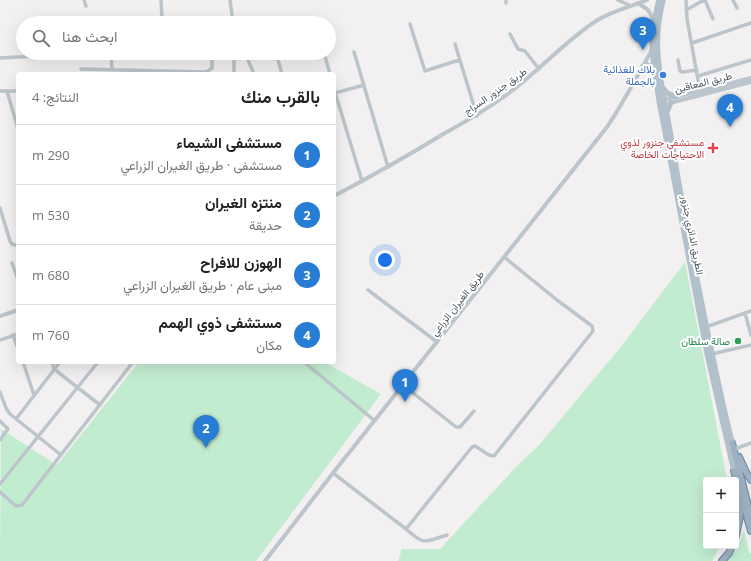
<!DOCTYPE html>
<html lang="ar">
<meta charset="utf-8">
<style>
:root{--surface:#fff;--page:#f6f6f6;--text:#202124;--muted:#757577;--line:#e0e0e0;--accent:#277cd4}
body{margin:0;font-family:"Open Sans",Vazirmatn,sans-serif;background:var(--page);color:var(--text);direction:rtl}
.controls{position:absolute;right:12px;bottom:12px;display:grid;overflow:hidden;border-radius:4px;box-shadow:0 4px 16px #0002}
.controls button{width:36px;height:36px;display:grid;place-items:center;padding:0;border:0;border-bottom:1px solid var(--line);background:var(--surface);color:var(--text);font:20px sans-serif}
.you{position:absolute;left:385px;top:260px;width:14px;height:14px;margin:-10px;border:3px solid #fff;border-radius:50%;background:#1a73e8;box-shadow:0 0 0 6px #1a73e833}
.badge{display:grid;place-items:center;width:26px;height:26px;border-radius:50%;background:var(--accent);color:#fff;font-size:13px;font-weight:700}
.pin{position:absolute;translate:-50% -33px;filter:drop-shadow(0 1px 2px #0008)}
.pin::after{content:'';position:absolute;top:21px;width:14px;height:12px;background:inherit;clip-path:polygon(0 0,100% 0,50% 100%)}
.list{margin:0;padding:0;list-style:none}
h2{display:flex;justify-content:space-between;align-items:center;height:52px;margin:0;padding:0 16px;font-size:17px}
h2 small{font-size:13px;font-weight:400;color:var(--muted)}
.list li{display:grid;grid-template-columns:26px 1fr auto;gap:12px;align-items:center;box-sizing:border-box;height:60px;padding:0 16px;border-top:1px solid var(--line)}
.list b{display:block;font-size:15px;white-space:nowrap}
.list p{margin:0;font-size:13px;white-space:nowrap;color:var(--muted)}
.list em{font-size:13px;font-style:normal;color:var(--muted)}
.icon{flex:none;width:22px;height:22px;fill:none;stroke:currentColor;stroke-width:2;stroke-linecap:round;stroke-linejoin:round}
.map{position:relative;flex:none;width:751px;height:561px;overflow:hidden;direction:ltr}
.search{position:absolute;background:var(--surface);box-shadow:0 4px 16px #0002;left:16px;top:16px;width:320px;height:44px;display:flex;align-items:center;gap:10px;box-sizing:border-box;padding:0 14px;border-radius:22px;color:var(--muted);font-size:15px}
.panel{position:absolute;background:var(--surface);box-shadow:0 4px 16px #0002;left:16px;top:72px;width:320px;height:292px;border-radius:4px;direction:rtl}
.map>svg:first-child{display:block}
.green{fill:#c2ecd0}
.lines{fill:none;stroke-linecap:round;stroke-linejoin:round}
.trunk-casing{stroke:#7790a6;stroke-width:8}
.minor{stroke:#bcc5cb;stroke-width:3.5}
.tertiary{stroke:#bcc5cb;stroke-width:4}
.primary{stroke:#b2c0cc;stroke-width:5.5}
.trunk{stroke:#9eb2c3;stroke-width:5.5}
.shop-dot{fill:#3f7fe0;stroke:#fff;stroke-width:1.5}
.health-dot{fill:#e0444e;stroke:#fff;stroke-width:1.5}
.leisure-dot{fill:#2e9e5b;stroke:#fff;stroke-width:1.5}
.labels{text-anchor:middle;stroke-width:4;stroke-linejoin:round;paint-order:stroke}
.shop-label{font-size:10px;fill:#366cbe;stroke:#fff;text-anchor:end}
.street-label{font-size:10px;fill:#49545c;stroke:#fff}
.health-label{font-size:10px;fill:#be3a42;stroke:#fff;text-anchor:end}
.leisure-label{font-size:10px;fill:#27864d;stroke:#fff;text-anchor:end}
</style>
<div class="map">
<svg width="751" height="561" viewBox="0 0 751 561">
<rect width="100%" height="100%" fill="#f2f0f0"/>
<path class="green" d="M685 262 727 480H706V546H720L712 561H398L402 549H440L515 468 540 444 623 344Z
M139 362H324L381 394 256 561H0L1 429 57 465Z
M744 530 749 552 751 554V561H727L738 547Z"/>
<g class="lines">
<defs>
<path id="trunk" d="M732 443 751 517
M739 457 746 472 751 480
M734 471 751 531
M736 536 740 516 739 501
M722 561 729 553 732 546"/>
</defs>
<use href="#trunk" class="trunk-casing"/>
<path class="minor" d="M84 0 86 6
M161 0 162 18
M230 0 233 23
M618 0 631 6
M686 0 687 19 700 91
M705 0 713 19
M733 0 737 8
M506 3V0
M686 10 704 0
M410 24 425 71 459 60
M510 34 518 49 525 51 539 69
M692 43 751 23
M455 44 477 116
M354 52 388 167
M111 53 112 70
M245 53 254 74
M276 53 282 74
M324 53 330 74
M0 58 37 56 44 53
M678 60 680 71 682 72 697 70
M81 69 205 72 208 71 212 68V53
M234 74V53
M698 76 751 60
M334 89 362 181
M0 91H18
M7 91 18 129
M335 93 364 85
M0 208 10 241 12 244 18 246
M12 263 18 280
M368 290 437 342
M745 313 751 335
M706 327 751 311
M13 335 18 349
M0 340 18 334
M712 354 751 345
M23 362 34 395
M52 362 54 369 100 405
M304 362 375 421
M403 385 456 427H460L474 411
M0 392 6 408 10 414 61 455
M16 419 60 362
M0 421 8 429 0 440
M735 449 751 443
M333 473 406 529C425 546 424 542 447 535
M0 484 98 362
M0 492 16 506 22 505 133 362
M406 529 472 447 475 446 489 455 494 456 593 331 592 326 557 300 504 257"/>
<path class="tertiary" d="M638 3 648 10 654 20
M642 66 647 64 654 67
M662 100 700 91 751 78
M670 103 751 82
M334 196C372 176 409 155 445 133 465 122 484 111 502 98 536 75 562 43 596 21 611 11 630 7 647 0
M0 316 18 310
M265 561 333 473 607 127C624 102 637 76 652 50"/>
<path class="primary" d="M659 0 654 22 652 50 659 100 707 353 734 471
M663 0C653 38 658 67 665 105 670 129 674 154 678 179 694 267 711 356 732 443
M662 87 667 93 676 97
M667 112 671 102"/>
<use href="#trunk" class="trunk"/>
</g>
<circle class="shop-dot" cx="663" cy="75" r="4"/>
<path class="health-dot" d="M711 142h4v4h4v4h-4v4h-4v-4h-4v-4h4z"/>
<circle class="leisure-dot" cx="738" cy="341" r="4"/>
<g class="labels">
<g class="shop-label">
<text x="655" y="73">بلاك للغذائية<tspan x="655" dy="12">بالجملة</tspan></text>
</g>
<g class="street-label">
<text transform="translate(703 82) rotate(-14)" y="4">طريق المعاقين</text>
<text transform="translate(495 91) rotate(-35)" y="4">طريق جنزور السراج</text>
<text transform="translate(693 235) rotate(79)" y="4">الطريق الدائري جنزور</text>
<text transform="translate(457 303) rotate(-52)" y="4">طريق الغيران الزراعي</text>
</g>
<g class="health-label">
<text x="704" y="146">مستشفي جنزور لذوي<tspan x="704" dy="12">الاحتياجات الخاصة</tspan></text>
</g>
<g class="leisure-label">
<text x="730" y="345">صالة سلطان</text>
</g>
</g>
</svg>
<div class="controls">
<button>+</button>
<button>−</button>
</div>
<div class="you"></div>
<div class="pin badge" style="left:405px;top:402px">1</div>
<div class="pin badge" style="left:206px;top:448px">2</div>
<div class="pin badge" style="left:643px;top:50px">3</div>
<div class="pin badge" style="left:730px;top:127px">4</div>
<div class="search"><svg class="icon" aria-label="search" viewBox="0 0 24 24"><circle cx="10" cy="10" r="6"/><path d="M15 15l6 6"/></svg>ابحث هنا</div>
<section class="panel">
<h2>بالقرب منك<small>النتائج: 4</small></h2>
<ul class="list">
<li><span class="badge">1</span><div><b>مستشفى الشيماء</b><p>مستشفى · طريق الغيران الزراعي</p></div><em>290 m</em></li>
<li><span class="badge">2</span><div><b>منتزه الغيران</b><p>حديقة</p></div><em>530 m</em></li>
<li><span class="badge">3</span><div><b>الهوزن للافراح</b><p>مبنى عام · طريق الغيران الزراعي</p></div><em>680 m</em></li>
<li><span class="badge">4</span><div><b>مستشفى ذوي الهمم</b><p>مكان</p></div><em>760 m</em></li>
</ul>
</section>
</div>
